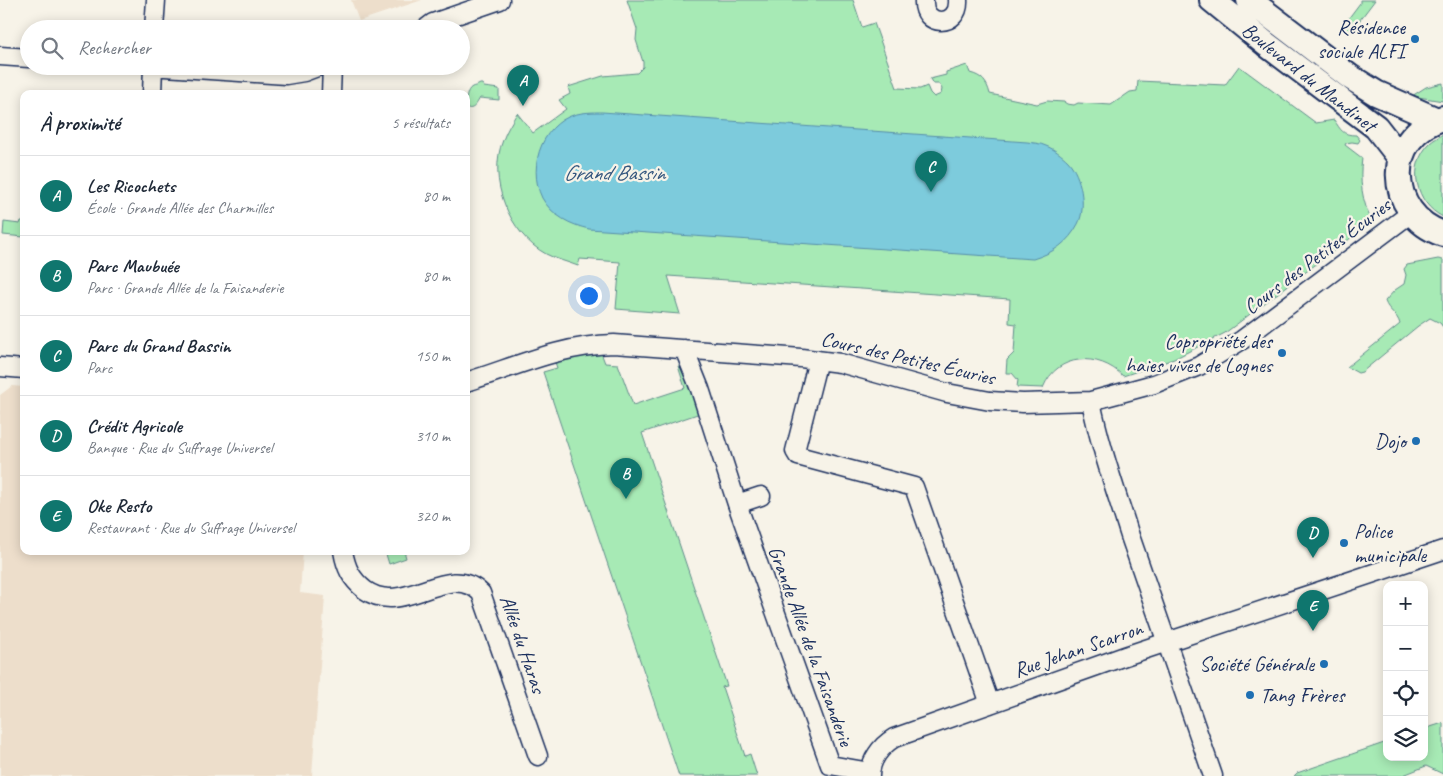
<!DOCTYPE html>
<html lang="fr">
<meta charset="utf-8">
<style>
:root{--surface:#fff;--page:#f6f6f7;--text:#1f2937;--muted:#747a83;--line:#e0e1e3;--accent:#0f766e}
body{margin:0;font-family:Caveat,sans-serif;background:var(--page);color:var(--text)}
.controls{position:absolute;right:15px;bottom:15px;display:grid;overflow:hidden;border-radius:10px;box-shadow:0 2px 12px #0003}
.controls button{width:45px;height:45px;display:grid;place-items:center;padding:0;border:0;border-bottom:1px solid var(--line);background:var(--surface);color:var(--text);font:25px sans-serif}
.you{position:absolute;left:588px;top:295px;width:18px;height:18px;margin:-12px;border:4px solid #fff;border-radius:50%;background:#1a73e8;box-shadow:0 0 0 8px #1a73e833}
.badge{display:grid;place-items:center;width:32px;height:32px;border-radius:50%;background:var(--accent);color:#fff;font-size:16px;font-weight:700}
.pin{position:absolute;translate:-50% -41px;filter:drop-shadow(0 1px 2px #0008)}
.pin::after{content:'';position:absolute;top:26px;width:18px;height:15px;background:inherit;clip-path:polygon(0 0,100% 0,50% 100%)}
.list{margin:0;padding:0;list-style:none}
h2{display:flex;justify-content:space-between;align-items:center;height:65px;margin:0;padding:0 20px;font-size:21px}
h2 small{font-size:16px;font-weight:400;color:var(--muted)}
.list li{display:grid;grid-template-columns:32px 1fr auto;gap:15px;align-items:center;box-sizing:border-box;height:80px;padding:0 20px;border-top:1px solid var(--line)}
.list b{display:block;font-size:19px;white-space:nowrap}
.list p{margin:0;font-size:16px;white-space:nowrap;color:var(--muted)}
.list em{font-size:16px;font-style:normal;color:var(--muted)}
.icon{flex:none;width:28px;height:28px;fill:none;stroke:currentColor;stroke-width:2;stroke-linecap:round;stroke-linejoin:round}
.map{position:relative;flex:none;width:1443px;height:776px;overflow:hidden}
.search{position:absolute;background:var(--surface);box-shadow:0 2px 12px #0003;left:20px;top:20px;width:450px;height:55px;display:flex;align-items:center;gap:12px;box-sizing:border-box;padding:0 18px;border-radius:28px;color:var(--muted);font-size:19px}
.panel{position:absolute;background:var(--surface);box-shadow:0 2px 12px #0003;left:20px;top:90px;width:450px;height:465px;border-radius:10px}
.map>svg:first-child{display:block}
.built{fill:#eddecb}
.green{fill:#a7eab5;stroke:#618c8a}
.water{fill:#7dcbdc;stroke:#568daa}
.lines{fill:none;stroke-linecap:round;stroke-linejoin:round}
.street-casing{stroke:#1b2f5e;stroke-width:21}
.secondary-casing{stroke:#1b2f5e;stroke-width:28}
.street{stroke:#f7f3e8;stroke-width:18}
.secondary{stroke:#f7f3e8;stroke-width:24}
.poi-dot{fill:#1f6fb2;stroke:#f7f3e8;stroke-width:2}
.labels{text-anchor:middle;stroke-width:4.5;stroke-linejoin:round;paint-order:stroke}
.poi-label{font-size:21px;fill:#1b2f5e;stroke:#f7f3e8;text-anchor:end}
.street-label{font-size:21px;fill:#1b2f5e;stroke:#f7f3e8}
.water-label{font-size:22px;font-style:italic;fill:#34567e;stroke:#f7f3e8}
</style>
<div class="map">
<svg width="1443" height="776" viewBox="0 0 1443 776">
<rect width="100%" height="100%" fill="#f7f3e8"/>
<filter id="ink" filterUnits="userSpaceOnUse"><feTurbulence type="fractalNoise" baseFrequency=".02" numOctaves="2"/><feDisplacementMap in="SourceGraphic" scale="10" xChannelSelector="R" yChannelSelector="G"/><feConvolveMatrix kernelMatrix="1 2 1 2 8 2 1 2 1" color-interpolation-filters="sRGB"/></filter>
<g filter="url(#ink)">
<path class="built" d="M351 0H422L359 21Z
M12 386 24 387V551H303L300 593 325 596 312 776H0V395Z"/>
<path class="green" d="M627 0H853L862 27 874 23 897 88 920 89 927 86 930 93 934 97 941 94 942 89 939 84H933L930 79 946 75V72L967 65 970 73C982 76 987 82 990 94L1037 104 1047 101 1064 102 1067 104 1074 105 1078 103 1111 105 1130 92 1137 91 1138 81 1225 85 1239 66 1316 123 1334 120C1341 130 1342 135 1356 135L1360 140 1358 143 1352 142 1346 143 1345 145 1362 158C1359 181 1362 201 1372 222L1225 333 1174 359 1123 376C1099 352 1057 353 1043 388L1017 387 1018 380 1012 373H1006L1007 360 1014 353 1016 324 1009 323 1010 299 668 276 680 314 616 309 620 262 580 259 578 266C568 262 555 259 546 254 509 234 487 179 503 140 506 131 512 122 517 113L533 133 566 109 559 100 570 94 568 87 603 76 637 73 643 67V62L636 40 637 29Z
M1360 0H1375L1350 33 1342 27 1360 3Z
M1443 83V101L1412 96 1426 87Z
M480 84H482L484 87 499 89V100L480 98C477 103 473 112 466 107 466 101 466 90 472 87 474 86 477 86 480 84Z
M1443 134V217C1415 203 1407 166 1430 143 1433 140 1439 137 1443 134Z
M21 221H24V237L3 235 4 222 20 224Z
M1438 259 1443 260V327L1440 323 1430 318 1418 326 1362 372 1358 373 1347 367 1400 324C1397 313 1388 311 1385 301L1395 290 1404 284 1406 275 1404 269 1407 265Z
M598 345 605 363 618 364 633 405 685 388 678 366 698 367 712 409 642 433 727 686 722 687 745 756 750 754 757 776H679L543 372 557 368 552 353Z
M385 551H404L406 558 389 564Z
M1443 723V774L1426 766 1401 776H1294L1297 773 1387 742V757H1424V729Z"/>
<path class="water" d="M602 112 1027 142C1033 143 1040 143 1046 146 1054 149 1062 155 1068 161 1081 175 1087 207 1078 224 1068 243 1053 253 1033 259L589 229C571 225 552 216 542 198 526 165 544 118 582 113 589 112 595 112 602 112Z"/>
<g class="lines">
<defs>
<path id="street" d="M924 0C922 28 960 28 958 0
M154 29 156 0
M425 29 433 23 500 0
M0 56 29 58
M150 66 286 75 304 72 320 66
M152 94 153 66
M331 94 332 66
M684 349 700 389 737 504 830 765 870 772
M818 360 795 451 798 456 914 487 990 704
M0 367 24 369
M466 382C515 367 561 345 614 344L801 358 840 363 947 393 990 401 1023 403 1091 401 1154 384 1199 366 1242 340 1411 213
M1091 401C1100 447 1116 491 1130 536 1157 616 1186 696 1213 776
M737 504 761 496
M343 551C346 568 351 579 365 590 404 618 448 560 481 593L538 756
M870 776C870 760 881 746 894 738L1125 656 1443 550"/>
<path id="secondary" d="M1212 0 1266 44 1376 127 1401 159
M1249 0 1350 77 1376 93 1437 120
M1443 118C1383 135 1385 214 1443 234"/>
</defs>
<use href="#street" class="street-casing"/>
<use href="#secondary" class="secondary-casing"/>
<use href="#street" class="street"/>
<use href="#secondary" class="secondary"/>
</g>
</g>
<g class="poi-dot">
<circle cx="1415" cy="39" r="5"/>
<circle cx="1282" cy="353" r="5"/>
<circle cx="1416" cy="441" r="5"/>
<circle cx="1344" cy="543" r="5"/>
<circle cx="1324" cy="664" r="5"/>
<circle cx="1250" cy="695" r="5"/>
</g>
<g class="labels">
<g class="poi-label">
<text x="1405" y="34">Résidence<tspan x="1405" dy="24">sociale ALFI</tspan></text>
<text x="1272" y="348">Copropriété des<tspan x="1272" dy="24">haies vives de Lognes</tspan></text>
<text x="1406" y="448">Dojo</text>
<text x="1354" y="538" text-anchor="start">Police<tspan x="1354" dy="24">municipale</tspan></text>
<text x="1314" y="671">Société Générale</text>
<text x="1260" y="702" text-anchor="start">Tang Frères</text>
</g>
<g class="street-label">
<text transform="translate(1309 77) rotate(38)" y="7">Boulevard du Mandinet</text>
<text transform="translate(1317 256) rotate(-37)" y="7">Cours des Petites Écuries</text>
<text transform="translate(908 358) rotate(13)" y="7">Cours des Petites Écuries</text>
<text transform="translate(523 644) rotate(71)" y="7">Allée du Haras</text>
<text transform="translate(811 646) rotate(70)" y="7">Grande Allée de la Faisanderie</text>
<text transform="translate(1078 649) rotate(-19)" y="7">Rue Jehan Scarron</text>
</g>
<g class="water-label">
<text x="614" y="180">Grand Bassin</text>
</g>
</g>
</svg>
<div class="controls">
<button>+</button>
<button>−</button>
<button><svg class="icon" aria-label="locate" viewBox="0 0 24 24"><circle cx="12" cy="12" r="6"/><path d="M12 2v4M12 18v4M2 12h4M18 12h4"/></svg></button>
<button><svg class="icon" aria-label="layers" viewBox="0 0 24 24"><path d="M12 4l9 5-9 5-9-5zM3 14l9 5 9-5"/></svg></button>
</div>
<div class="you"></div>
<div class="pin badge" style="left:523px;top:106px">A</div>
<div class="pin badge" style="left:626px;top:499px">B</div>
<div class="pin badge" style="left:931px;top:192px">C</div>
<div class="pin badge" style="left:1313px;top:558px">D</div>
<div class="pin badge" style="left:1313px;top:631px">E</div>
<div class="search"><svg class="icon" aria-label="search" viewBox="0 0 24 24"><circle cx="10" cy="10" r="6"/><path d="M15 15l6 6"/></svg>Rechercher</div>
<section class="panel">
<h2>À proximité<small>5 résultats</small></h2>
<ul class="list">
<li><span class="badge">A</span><div><b>Les Ricochets</b><p>École · Grande Allée des Charmilles</p></div><em>80 m</em></li>
<li><span class="badge">B</span><div><b>Parc Maubuée</b><p>Parc · Grande Allée de la Faisanderie</p></div><em>80 m</em></li>
<li><span class="badge">C</span><div><b>Parc du Grand Bassin</b><p>Parc</p></div><em>150 m</em></li>
<li><span class="badge">D</span><div><b>Crédit Agricole</b><p>Banque · Rue du Suffrage Universel</p></div><em>310 m</em></li>
<li><span class="badge">E</span><div><b>Oke Resto</b><p>Restaurant · Rue du Suffrage Universel</p></div><em>320 m</em></li>
</ul>
</section>
</div>
